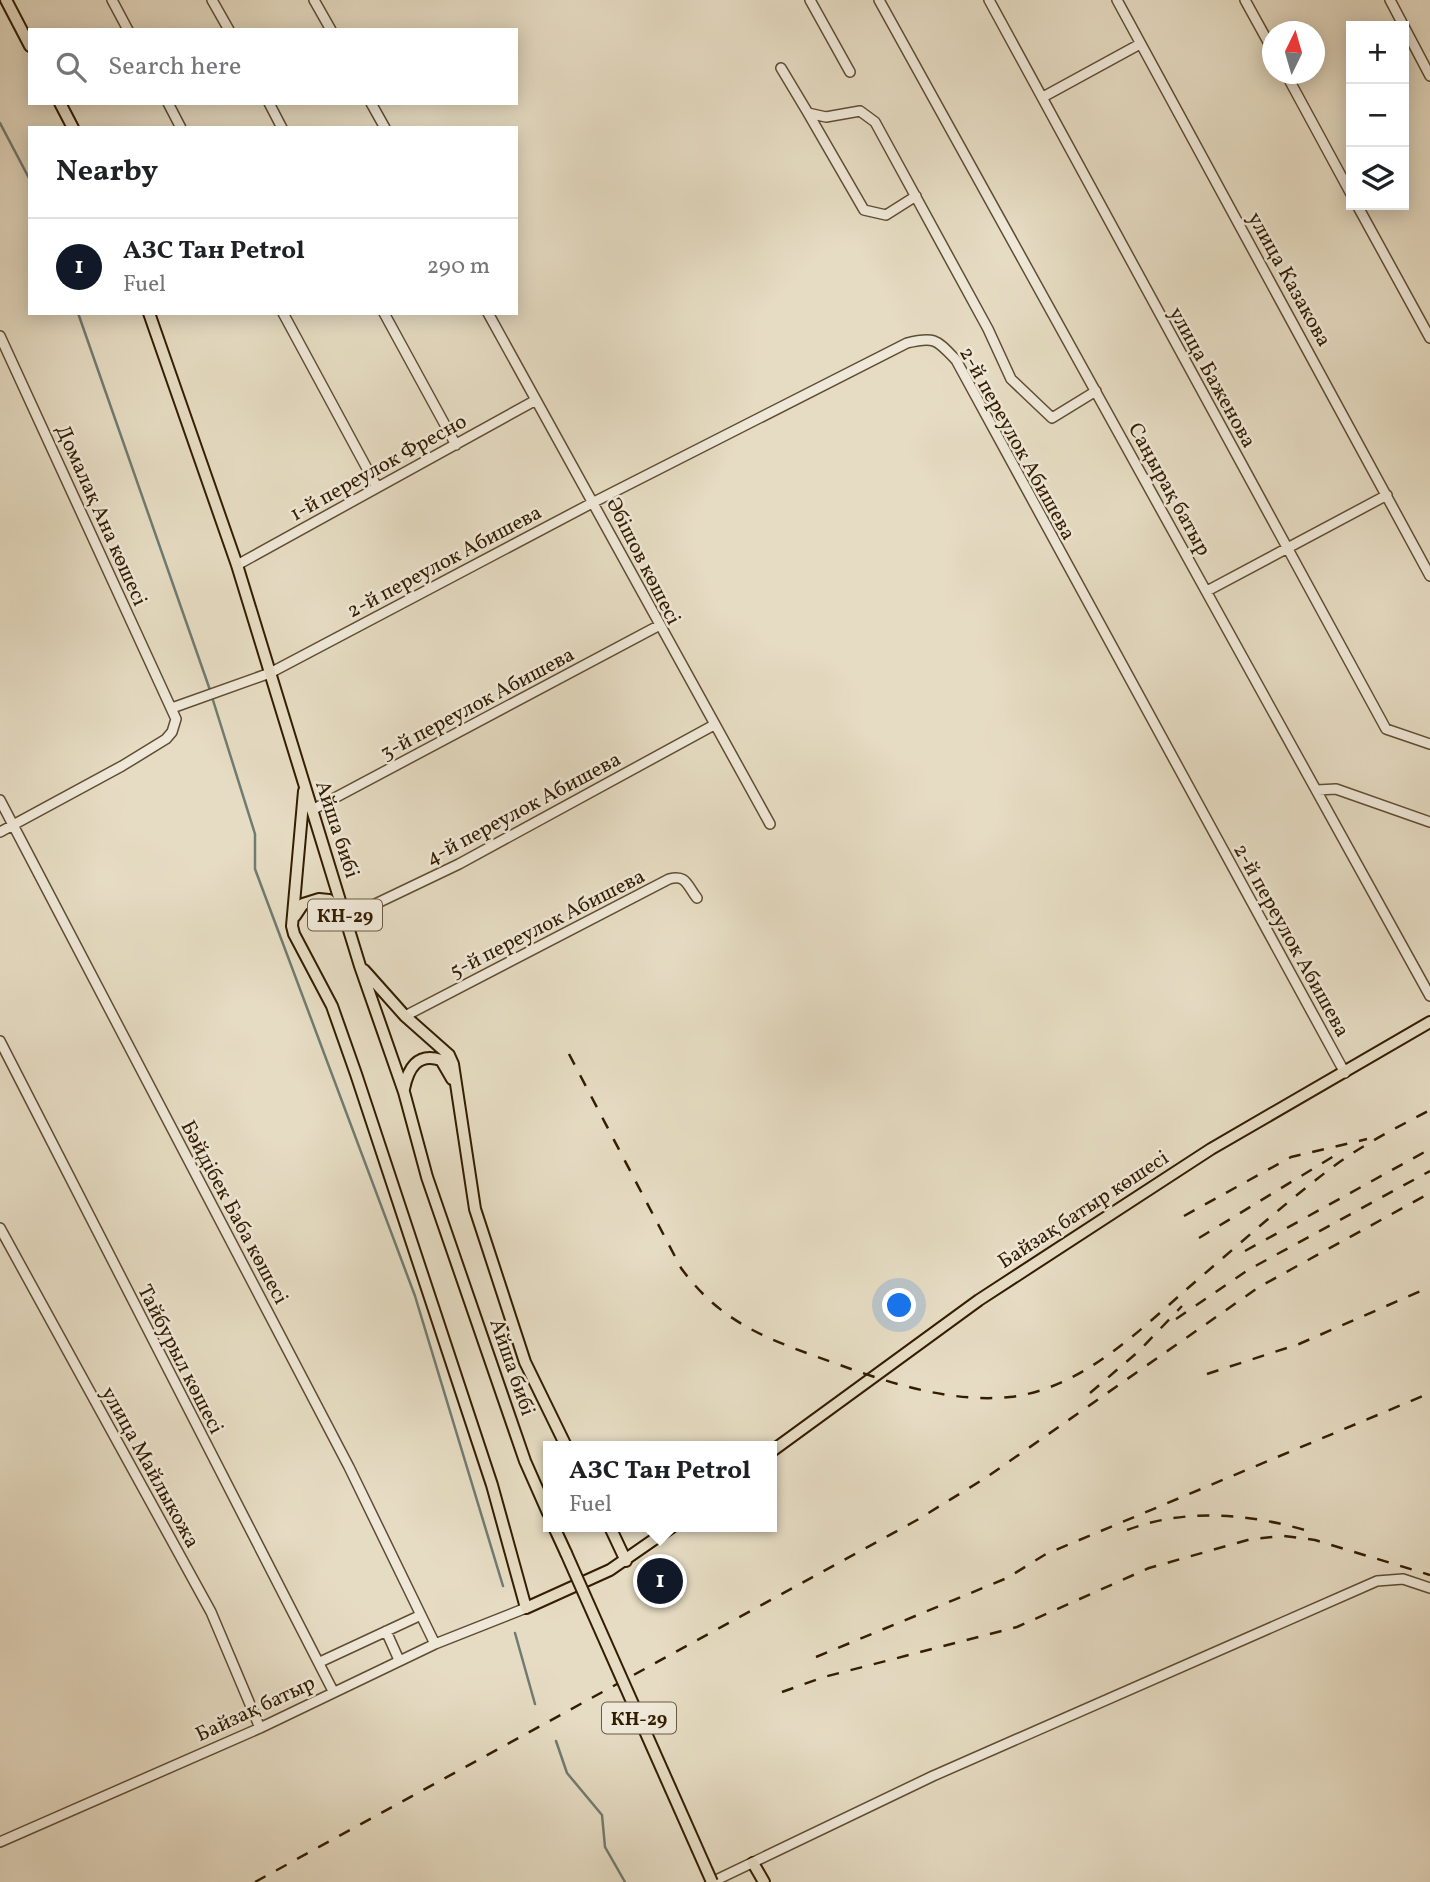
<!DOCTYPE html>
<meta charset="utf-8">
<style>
:root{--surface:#fff;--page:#f2f2f2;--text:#202124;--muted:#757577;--line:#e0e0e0;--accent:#111827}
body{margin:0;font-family:Vollkorn,serif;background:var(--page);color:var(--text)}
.controls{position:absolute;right:21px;top:21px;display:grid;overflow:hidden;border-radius:0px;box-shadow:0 4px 18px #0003}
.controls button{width:63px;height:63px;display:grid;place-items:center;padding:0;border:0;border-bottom:2px solid var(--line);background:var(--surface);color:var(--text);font:35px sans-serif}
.compass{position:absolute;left:1262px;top:21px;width:63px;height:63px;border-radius:50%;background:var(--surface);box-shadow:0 4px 18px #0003;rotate:5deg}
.you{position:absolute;left:900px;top:1306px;width:24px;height:24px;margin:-18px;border:5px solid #fff;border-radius:50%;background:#1a73e8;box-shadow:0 0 0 10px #1a73e833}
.badge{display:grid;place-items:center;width:46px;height:46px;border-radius:50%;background:var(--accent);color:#fff;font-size:23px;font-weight:700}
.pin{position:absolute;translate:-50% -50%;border:4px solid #fff;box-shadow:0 2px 7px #0006}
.popup{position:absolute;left:543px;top:1441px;width:234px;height:91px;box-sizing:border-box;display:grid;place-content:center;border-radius:0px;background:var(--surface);filter:drop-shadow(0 2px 5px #0005);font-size:23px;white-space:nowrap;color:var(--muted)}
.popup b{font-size:26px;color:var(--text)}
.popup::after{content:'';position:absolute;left:50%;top:100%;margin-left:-14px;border:14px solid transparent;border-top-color:var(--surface)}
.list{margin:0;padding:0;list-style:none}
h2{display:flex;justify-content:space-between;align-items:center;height:91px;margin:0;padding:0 28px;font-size:30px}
h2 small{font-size:23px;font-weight:400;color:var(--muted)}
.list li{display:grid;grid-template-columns:46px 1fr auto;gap:21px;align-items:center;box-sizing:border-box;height:98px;padding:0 28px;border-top:2px solid var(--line)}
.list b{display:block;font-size:26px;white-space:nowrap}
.list p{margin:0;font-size:23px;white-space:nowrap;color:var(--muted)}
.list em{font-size:23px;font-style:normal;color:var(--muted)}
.icon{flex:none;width:38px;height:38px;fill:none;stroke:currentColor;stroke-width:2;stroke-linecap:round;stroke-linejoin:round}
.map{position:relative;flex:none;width:1430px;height:1882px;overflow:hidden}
.search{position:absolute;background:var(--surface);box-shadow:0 4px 18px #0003;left:28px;top:28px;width:490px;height:77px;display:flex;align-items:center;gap:18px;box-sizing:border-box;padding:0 24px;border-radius:0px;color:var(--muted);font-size:26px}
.panel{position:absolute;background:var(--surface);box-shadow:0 4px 18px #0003;left:28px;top:126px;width:490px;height:189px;border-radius:0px}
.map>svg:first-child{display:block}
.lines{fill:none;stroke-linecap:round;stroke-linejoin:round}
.stream{stroke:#707b71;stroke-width:2.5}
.minor-casing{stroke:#604d31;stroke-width:12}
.major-casing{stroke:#331d00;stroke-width:14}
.minor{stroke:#efe8d8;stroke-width:9}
.major{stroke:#e6dcc3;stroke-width:10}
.rail{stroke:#331d00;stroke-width:2.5;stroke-dasharray:12 12;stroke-linecap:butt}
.major-bridge-casing{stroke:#331d00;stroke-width:14;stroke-linecap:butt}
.major-bridge{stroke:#e6dcc3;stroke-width:10}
.labels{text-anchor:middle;stroke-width:5;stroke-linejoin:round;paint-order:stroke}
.shield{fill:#efe8d8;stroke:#6b5a41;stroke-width:2}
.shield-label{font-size:19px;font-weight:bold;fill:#331d00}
.street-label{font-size:21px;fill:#331d00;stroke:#efe8d8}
</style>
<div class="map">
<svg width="1430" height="1882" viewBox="0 0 1430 1882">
<rect width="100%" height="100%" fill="#e6dcc3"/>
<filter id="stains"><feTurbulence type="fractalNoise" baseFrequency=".00286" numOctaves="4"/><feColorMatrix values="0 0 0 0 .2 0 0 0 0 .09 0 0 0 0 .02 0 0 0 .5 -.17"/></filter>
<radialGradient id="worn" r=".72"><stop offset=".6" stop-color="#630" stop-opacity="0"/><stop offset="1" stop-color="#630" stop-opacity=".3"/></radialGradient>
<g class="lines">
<path class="stream" d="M0 123 30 180
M78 313 210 690
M212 697 255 834V869L415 1296 503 1586
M515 1633 535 1704
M556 1741 567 1773 602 1815 605 1847 625 1882"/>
<defs>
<path id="minor" d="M112 0 128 30
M212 0 229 30
M314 0 331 30
M810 0 850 72
M879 0 1430 996
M989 0 1386 729 1430 744
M1117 0 1430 576
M1245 0 1272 49
M1390 0 1430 76
M781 68 808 113 826 117 860 111 875 122 988 329 1011 379 1052 418 1096 391
M1286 74 1351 194
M1043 97 1140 44
M168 103 181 128
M269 103 282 128
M371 103 385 128
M808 113 864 210 886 215 916 196
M1357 205 1430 338
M283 313 377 487
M384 313 456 445
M488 313 770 824
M0 336 176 719 172 732 166 739 122 766 0 832
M237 565 536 400
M1207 591 1387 495
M172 708 270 673 594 502 907 343C935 336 937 340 956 360L1345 1073
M1317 790 1336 789 1430 822
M0 800 349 1467 435 1644
M312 810 658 626
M346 918 459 864 714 725
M405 1016 669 879C687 874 687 886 697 898
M0 1041 333 1691
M0 1228 211 1612 260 1728
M386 1631 399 1660
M320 1662 421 1615
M0 1842 260 1728 435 1644 526 1608
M712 1882 933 1776 1377 1581 1403 1579 1430 1588"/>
<path id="major" d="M6 0 30 46
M60 103 73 128
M149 313 237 565 360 966 404 1092 427 1177 525 1461 548 1513
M304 791 292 926 294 934 332 1006 356 1074 492 1485 526 1608 610 1570 672 1527
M295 916 303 904 319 899 329 900 343 918
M364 970 405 1016 449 1055 453 1064 475 1209 525 1362 566 1446
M404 1089C408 1069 417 1052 441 1060L452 1079
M772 1451 979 1300 1211 1149 1430 1022
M554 1527 566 1553
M610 1527 626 1561
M753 1863 764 1882"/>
</defs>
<use href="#minor" class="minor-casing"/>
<use href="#major" class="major-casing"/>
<use href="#minor" class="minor"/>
<use href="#major" class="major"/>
<path class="rail" d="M569 1054 681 1268C724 1327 774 1341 840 1365 892 1384 953 1403 1010 1397 1080 1389 1137 1333 1188 1288 1235 1248 1281 1206 1330 1169 1360 1146 1396 1128 1430 1110
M1184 1216 1291 1157 1367 1139
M1199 1238 1334 1156
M1245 1251 1430 1149
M1176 1319 1248 1270 1430 1171
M1207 1374 1299 1344 1430 1287
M1090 1393 1139 1351 1182 1306
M1127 1530C1189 1507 1251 1514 1312 1532
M816 1657 1007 1578 1046 1554 1430 1393
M782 1692 824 1677 1017 1627 1149 1568 1251 1539 1284 1536 1315 1540 1430 1575
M255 1882 917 1520 987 1477 1259 1287 1430 1193"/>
<defs>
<path id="major-bridge" d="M566 1553 712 1882"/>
</defs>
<use href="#major-bridge" class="major-bridge-casing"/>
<use href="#major-bridge" class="major-bridge"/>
</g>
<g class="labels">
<g class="shield">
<rect x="308" y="899.5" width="74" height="31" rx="5"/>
<rect x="602" y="1702.5" width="74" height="31" rx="5"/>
</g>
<g class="shield-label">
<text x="345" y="922">КН-29</text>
<text x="639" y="1725">КН-29</text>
</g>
<g class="street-label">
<text transform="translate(1290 279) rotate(61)" y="7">улица Казакова</text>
<text transform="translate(1213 377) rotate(61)" y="7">улица Баженова</text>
<text transform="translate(1018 443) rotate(61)" y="7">2-й переулок Абишева</text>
<text transform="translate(378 467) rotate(-29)" y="7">1-й переулок Фресно</text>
<text transform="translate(1170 489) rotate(61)" y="7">Саңырақ батыр</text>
<text transform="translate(102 515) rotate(66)" y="7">Домалақ Ана көшесі</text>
<text transform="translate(444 561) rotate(-28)" y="7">2-й переулок Абишева</text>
<text transform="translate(644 561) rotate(63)" y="7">Әбішов көшесі</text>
<text transform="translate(477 703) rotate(-28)" y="7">3-й переулок Абишева</text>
<text transform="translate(523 808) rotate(-28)" y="7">4-й переулок Абишева</text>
<text transform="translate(338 829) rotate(72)" y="7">Айша бибі</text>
<text transform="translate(547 923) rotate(-27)" y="7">5-й переулок Абишева</text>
<text transform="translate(1292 940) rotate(61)" y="7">2-й переулок Абишева</text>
<text transform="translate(1083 1209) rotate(-33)" y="7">Байзақ батыр көшесі</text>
<text transform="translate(235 1212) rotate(62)" y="7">Бәйдібек Баба көшесі</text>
<text transform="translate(181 1359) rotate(63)" y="7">Тайбурыл көшесі</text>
<text transform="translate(513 1367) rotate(71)" y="7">Айша бибі</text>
<text transform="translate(151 1467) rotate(61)" y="7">улица Майлыкожа</text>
<text transform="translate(255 1708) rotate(-25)" y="7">Байзақ батыр</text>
</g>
</g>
<rect width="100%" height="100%" filter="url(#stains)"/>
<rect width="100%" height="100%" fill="url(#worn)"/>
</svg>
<div class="controls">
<button>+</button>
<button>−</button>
<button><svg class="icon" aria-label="layers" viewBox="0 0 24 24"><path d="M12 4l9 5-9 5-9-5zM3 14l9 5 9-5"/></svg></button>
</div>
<svg class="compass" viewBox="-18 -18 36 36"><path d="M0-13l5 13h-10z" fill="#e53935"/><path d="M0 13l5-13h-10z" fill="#757577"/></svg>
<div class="you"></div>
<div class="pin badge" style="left:660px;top:1581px">1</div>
<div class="popup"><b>АЗС Тан Petrol</b>Fuel</div>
<div class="search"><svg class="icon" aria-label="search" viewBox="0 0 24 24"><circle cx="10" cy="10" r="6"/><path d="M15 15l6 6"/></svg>Search here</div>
<section class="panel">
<h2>Nearby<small></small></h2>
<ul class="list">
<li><span class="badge">1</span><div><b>АЗС Тан Petrol</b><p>Fuel</p></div><em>290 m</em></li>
</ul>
</section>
</div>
